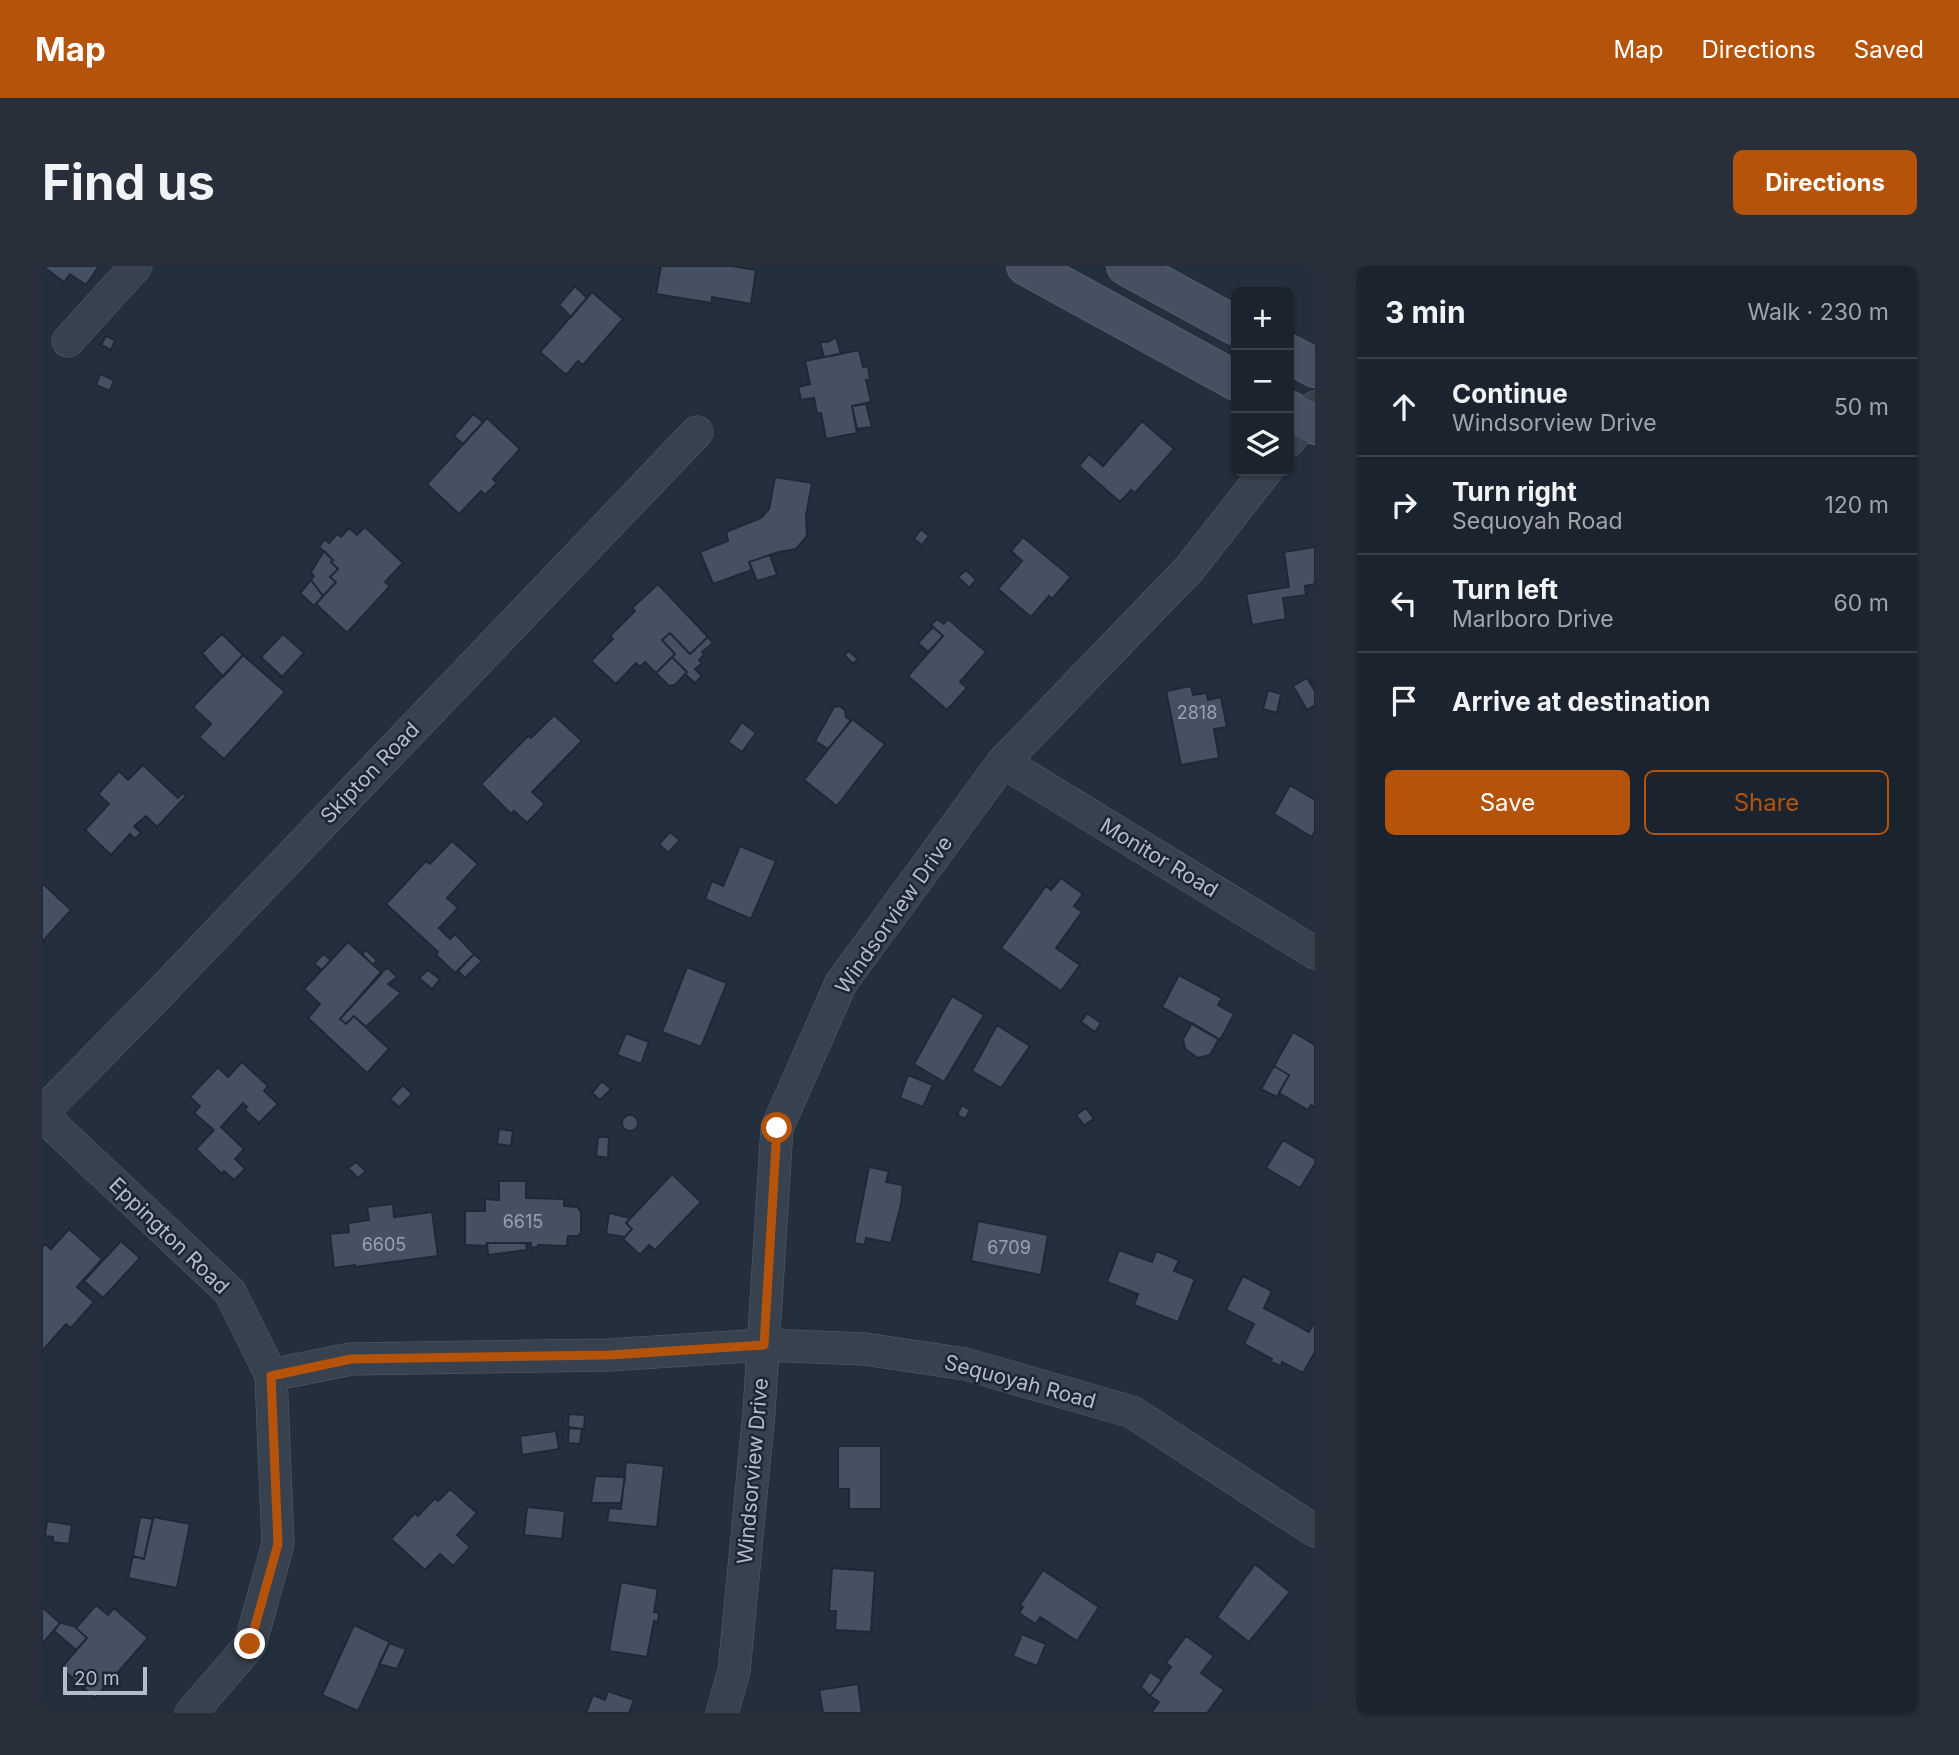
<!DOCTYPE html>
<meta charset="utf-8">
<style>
:root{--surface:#1b232e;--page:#282f3a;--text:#f1f3f6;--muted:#a0a4aa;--line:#39404a;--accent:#b45309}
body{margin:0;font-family:Inter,sans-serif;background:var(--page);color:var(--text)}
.controls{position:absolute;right:21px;top:21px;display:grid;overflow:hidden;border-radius:10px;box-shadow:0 2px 5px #0004}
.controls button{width:63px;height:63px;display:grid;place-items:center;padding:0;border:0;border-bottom:2px solid var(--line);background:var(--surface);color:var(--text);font:35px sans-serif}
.scale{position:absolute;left:21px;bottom:18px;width:84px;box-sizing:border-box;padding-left:7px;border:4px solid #b4bcc9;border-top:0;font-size:19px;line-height:24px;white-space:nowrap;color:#b4bcc9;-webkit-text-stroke:5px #1d2633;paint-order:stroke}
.stop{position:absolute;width:21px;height:21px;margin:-16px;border:5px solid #b45309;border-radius:50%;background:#fff}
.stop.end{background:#b45309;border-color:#fff;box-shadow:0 2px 7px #0008}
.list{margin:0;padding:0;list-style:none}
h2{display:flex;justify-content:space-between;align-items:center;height:91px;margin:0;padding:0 28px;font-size:30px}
h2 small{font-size:23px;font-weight:400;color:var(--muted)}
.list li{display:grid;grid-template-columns:46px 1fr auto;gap:21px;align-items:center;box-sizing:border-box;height:98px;padding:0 28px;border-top:2px solid var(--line)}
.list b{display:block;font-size:26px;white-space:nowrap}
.list p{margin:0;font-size:23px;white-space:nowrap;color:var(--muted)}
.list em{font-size:23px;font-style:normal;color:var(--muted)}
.actions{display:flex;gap:14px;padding:21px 28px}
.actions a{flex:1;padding:16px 0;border:2px solid var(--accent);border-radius:10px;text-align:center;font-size:24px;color:var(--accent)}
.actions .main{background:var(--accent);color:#fff}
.icon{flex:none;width:38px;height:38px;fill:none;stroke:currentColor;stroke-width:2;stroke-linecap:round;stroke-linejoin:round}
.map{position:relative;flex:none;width:1273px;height:1447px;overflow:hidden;border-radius:10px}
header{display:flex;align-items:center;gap:42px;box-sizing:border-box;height:98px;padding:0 35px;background:var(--accent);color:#fff}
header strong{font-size:33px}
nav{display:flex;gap:38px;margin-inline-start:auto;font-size:24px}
.intro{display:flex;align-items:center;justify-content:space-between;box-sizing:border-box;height:168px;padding:0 42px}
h1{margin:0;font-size:49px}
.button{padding:18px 32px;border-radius:10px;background:var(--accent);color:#fff;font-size:24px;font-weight:700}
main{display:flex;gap:42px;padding:0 42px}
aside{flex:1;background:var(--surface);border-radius:10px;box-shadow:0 2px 5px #0004}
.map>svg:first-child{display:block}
.building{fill:#455162;stroke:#1f2835;stroke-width:2}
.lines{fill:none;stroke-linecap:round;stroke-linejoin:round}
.minor-casing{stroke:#565f6c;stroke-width:33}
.secondary-casing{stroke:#565f6c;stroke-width:40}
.minor{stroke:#38414e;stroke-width:32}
.secondary{stroke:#465061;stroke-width:38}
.route{stroke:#b45309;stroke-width:9}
.labels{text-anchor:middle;stroke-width:5;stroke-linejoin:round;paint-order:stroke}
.number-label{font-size:18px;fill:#98a1af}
.street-label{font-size:21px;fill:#b4bcc9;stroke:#1d2633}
</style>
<header>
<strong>Map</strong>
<nav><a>Map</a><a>Directions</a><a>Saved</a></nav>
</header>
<div class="intro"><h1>Find us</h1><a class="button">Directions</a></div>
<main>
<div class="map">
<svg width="1273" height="1447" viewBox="0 0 1273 1447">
<rect width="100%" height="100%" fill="#242f3e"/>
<path class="building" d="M0 0H57L44 19 28 8 22 16Z
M619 0H690L714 4 709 38 670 31V37L614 28Z
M533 20 545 32 529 51 517 39Z
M550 26 581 53 541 99 536 95 524 109 498 86Z
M64 70 73 74 69 84 59 79Z
M794 71 799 88 782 91 778 76H786Z
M817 84 821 101 826 100 828 114H824L829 136 810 140 815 167 784 173 779 147 775 148 772 132 759 134 756 121 768 118 763 95Z
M58 108 72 114 68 125 54 119Z
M824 138 830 161 815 163 810 140Z
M431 148 441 156 421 178 412 170Z
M445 152 478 183 451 213 455 217 443 229 439 225 417 248 385 218Z
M1100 155 1132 183 1093 227 1089 224 1078 236 1037 200 1047 188 1061 200Z
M733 211 770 217 764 250 765 270 754 283 737 286 707 296 710 304 671 318 658 286 686 275 684 266 719 252 727 243Z
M323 261 361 297 343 316 348 320 305 367 274 338 294 316 288 311 296 303 289 296 291 294 277 281 283 273 287 277 295 268 299 271 307 262 315 269Z
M879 263 887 270 880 279 872 273Z
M981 271 1029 311 1010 333 1007 330 989 351 956 323 980 295 969 285Z
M1273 281V318L1263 320 1264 329 1241 332 1244 353 1210 359 1204 328 1247 321 1242 286Z
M282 285 291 294 289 296 296 303 288 311 294 316 281 330 269 314 272 310 269 306Z
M728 289 735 309 715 315 707 296Z
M924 304 934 314 927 322 916 311Z
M269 314 281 330 272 340 258 327Z
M616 318 666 371 648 388 628 367 620 374 633 388 614 407 603 396 598 401 594 397 574 418 549 395 571 373 568 370 593 345 590 342Z
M895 353 902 358 906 353 944 386 918 416 925 422 905 444 866 410 901 370 889 359Z
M891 361 901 370 886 386 876 377Z
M628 367 648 388 666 371 671 377 660 386 662 389 657 394 660 397 653 403 660 410 653 417 643 408 645 406 630 391 633 388 620 374Z
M180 368 201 389 181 411 160 387Z
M241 368 262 387 240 411 219 391Z
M807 385 816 393 811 398 802 389Z
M201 389 243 426 182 493 157 471 169 458 151 441Z
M630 391 645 406 633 419 627 420 614 407Z
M1265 412 1273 425V439L1265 444 1251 420Z
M1149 420 1151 429 1165 427 1166 434 1179 431 1185 461 1172 463 1177 492 1139 499 1124 425Z
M1226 424 1239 428 1235 447 1221 443Z
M797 440 803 444 804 451 809 455 786 483 773 475 792 441Z
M512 449 540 475 490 526 503 538 485 557 472 545 469 548 439 518 486 470 489 472Z
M810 453 843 478 795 540 762 514Z
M700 456 714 467 700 486 686 476Z
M101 499 136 532 141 527 144 530 115 561 104 550 92 560 99 567 93 573 88 568 69 589 43 564 67 538 56 528 77 505 86 514Z
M1248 519 1273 534V565L1270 571 1232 548Z
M628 566 638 574 626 587 617 578Z
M410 575 436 598 405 632 416 642 397 662 408 673 413 668 432 688 413 707 394 689 396 686 344 638 384 595 388 598Z
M698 580 734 595 709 653 663 633 670 615 681 620Z
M1019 612 1041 628 1032 640 1040 646 1014 682 1038 699 1019 725 959 682 1004 620 1009 624Z
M0 617 29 644 0 676Z
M306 676 340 707 298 753 304 758 312 750 347 783 325 807 266 752 278 738 262 723Z
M324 684 335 694 331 699 320 688Z
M281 688 289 694 280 704 272 698Z
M432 688 440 695 423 712 416 705Z
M645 701 685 717 659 781 620 766Z
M346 702 355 711 346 718 359 727 324 761 312 750 304 758 298 753 339 706Z
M386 704 398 713 390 723 377 712Z
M1137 709 1180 732 1176 739 1192 748 1178 774 1120 741Z
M910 730 942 749 902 816 872 798Z
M1045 747 1059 757 1053 766 1039 756Z
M1150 757 1177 773 1168 789 1156 792 1143 783 1141 773Z
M955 759 988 780 959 822 930 805Z
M1251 766 1273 779V841L1269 839 1266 844 1237 827 1247 809 1232 800Z
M584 767 607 776 599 798 575 789Z
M200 796 226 820 222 825 236 838 217 857 203 844 205 841 201 837 179 861 202 883 193 893 203 903 192 914 182 905 180 908 154 883 172 864 152 847 158 840 148 831 176 801 186 811Z
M1232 800 1247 809 1235 831 1219 823Z
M866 809 891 819 881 841 858 832Z
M560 815 569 823 558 834 550 827Z
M361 819 370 828 357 841 348 833Z
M920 839 928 844 923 853 915 849Z
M1044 842 1052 853 1042 859 1034 849Z
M580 857a8 8 0 1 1 16 0a8 8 0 1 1-16 0Z
M457 863 471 865 469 880 455 878Z
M556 871H567L566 892 554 890Z
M1241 874 1273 893V898L1258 922 1224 902Z
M314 896 324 905 316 912 306 902Z
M827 901 847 905 844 916 861 919 859 938 849 977 824 972 823 979 812 977Z
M630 908 659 936 613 984 607 979 598 989 581 973 590 963 584 957Z
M457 915H484V932L522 933V940L536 941 537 944H539V967L536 970H526L525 980 496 979V981L489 982V977H445L444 980 423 979V945H443V933L457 934Z
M351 938 352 951 390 946 396 990 313 1001V999L292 1002 288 968 307 966 306 957 327 954 325 941Z
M567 947 588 952 584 957 590 963 583 971 564 968Z
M936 955 1006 969 999 1009 929 995Z
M27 963 60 993 35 1021 52 1036 29 1062 24 1058 0 1085V981L3 978 9 983Z
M79 975 98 992 61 1032 42 1015Z
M445 977H484L485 984 446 989Z
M1077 984 1110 996 1114 985 1137 994 1132 1005 1153 1013 1136 1056 1092 1039 1096 1028 1065 1016Z
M1201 1010 1230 1025 1222 1042 1267 1066 1273 1055V1086L1261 1107 1240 1096 1239 1100 1229 1096 1230 1093 1202 1078 1212 1058 1184 1044Z
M527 1148 543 1149 542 1163 526 1161Z
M527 1162 540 1163 538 1178 526 1177Z
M514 1165 517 1183 480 1189 478 1170Z
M796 1180H839V1243H807V1223H796Z
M584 1196 622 1200 615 1261 565 1256 567 1242 579 1243Z
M553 1210 583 1211 579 1237H549Z
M408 1223 435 1247 415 1269 428 1281 411 1300 398 1288 383 1304 349 1273 373 1247 376 1250 393 1232 396 1235Z
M485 1241 523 1245 520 1273 482 1269Z
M98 1251 111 1253 102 1293 91 1290Z
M111 1251 148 1258 135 1322 86 1312 91 1290 102 1293Z
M5 1255 30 1259 27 1278 11 1276V1271L3 1270Z
M1213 1298 1248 1326 1207 1376 1175 1351Z
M790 1302 833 1305 829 1366 793 1364 794 1345H787Z
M1001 1304 1057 1341 1035 1375 998 1351 994 1358 977 1347 981 1341 978 1339Z
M579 1316 616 1323 612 1346 617 1347 616 1356 612 1355 605 1391 567 1385Z
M54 1339 66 1349 72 1342 106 1372 53 1432 19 1402 45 1372 34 1362Z
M0 1341 18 1357 0 1378Z
M16 1356 35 1361 34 1362 45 1372 34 1384 12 1365 18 1357Z
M312 1359 348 1376 316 1445 280 1429Z
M980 1368 1004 1378 995 1400 971 1390Z
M1144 1370 1172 1390 1159 1407 1182 1424 1165 1447H1109L1117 1436 1108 1430 1129 1401 1124 1397Z
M347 1377 364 1383 355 1403 337 1398Z
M1108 1406 1120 1414 1108 1430 1099 1421Z
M816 1418 820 1447H781L777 1424Z
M566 1425 592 1434 587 1447H544L551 1429 563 1434Z"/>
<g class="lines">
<defs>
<path id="minor" d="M26 75 94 0
M1247 175 1273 141
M961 496 1273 687
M0 847 118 727 655 166
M0 849 188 1026 229 1109 236 1278 208 1379 149 1447
M229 1109 309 1093 567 1089 722 1079 823 1083 923 1098 1090 1146 1273 1265
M680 1447 692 1405 717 1146 735 862 799 717 961 496 1148 302 1224 205"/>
<path id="secondary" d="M984 0 1194 115
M1084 0 1194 60
M1247 88 1273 102
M1247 144 1273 159"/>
</defs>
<use href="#minor" class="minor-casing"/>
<use href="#secondary" class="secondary-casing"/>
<use href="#minor" class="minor"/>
<use href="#secondary" class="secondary"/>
</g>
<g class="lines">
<path class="route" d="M208 1378 236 1278 229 1110 309 1093 567 1089 722 1079 735 862"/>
</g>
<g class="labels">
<g class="number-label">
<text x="1155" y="453">2818</text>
<text x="481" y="962">6615</text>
<text x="342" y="985">6605</text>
<text x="967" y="988">6709</text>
</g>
<g class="street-label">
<text transform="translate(328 507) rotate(-46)" y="7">Skipton Road</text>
<text transform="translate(1117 592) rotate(31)" y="7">Monitor Road</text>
<text transform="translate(852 649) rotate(-55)" y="7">Windsorview Drive</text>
<text transform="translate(127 970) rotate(44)" y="7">Eppington Road</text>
<text transform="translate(978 1116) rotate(15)" y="7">Sequoyah Road</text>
<text transform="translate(711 1205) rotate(-85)" y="7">Windsorview Drive</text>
</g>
</g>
</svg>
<div class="controls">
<button>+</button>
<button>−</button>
<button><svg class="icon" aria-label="layers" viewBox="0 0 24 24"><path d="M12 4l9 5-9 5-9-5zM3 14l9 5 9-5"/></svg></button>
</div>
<div class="scale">20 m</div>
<div class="stop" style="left:735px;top:862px"></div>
<div class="stop end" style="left:208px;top:1378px"></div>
</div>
<aside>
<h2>3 min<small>Walk · 230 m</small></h2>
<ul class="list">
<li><svg class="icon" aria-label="ahead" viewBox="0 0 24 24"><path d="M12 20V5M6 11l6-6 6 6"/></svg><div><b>Continue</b><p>Windsorview Drive</p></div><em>50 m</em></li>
<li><svg class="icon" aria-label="right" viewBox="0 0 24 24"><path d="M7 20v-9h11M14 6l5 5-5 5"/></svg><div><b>Turn right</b><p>Sequoyah Road</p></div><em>120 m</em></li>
<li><svg class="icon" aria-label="left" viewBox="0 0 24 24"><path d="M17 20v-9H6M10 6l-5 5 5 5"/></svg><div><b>Turn left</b><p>Marlboro Drive</p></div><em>60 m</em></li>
<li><svg class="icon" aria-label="arrive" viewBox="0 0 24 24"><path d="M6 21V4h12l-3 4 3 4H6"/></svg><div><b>Arrive at destination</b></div></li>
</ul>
<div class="actions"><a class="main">Save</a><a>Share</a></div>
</aside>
</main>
